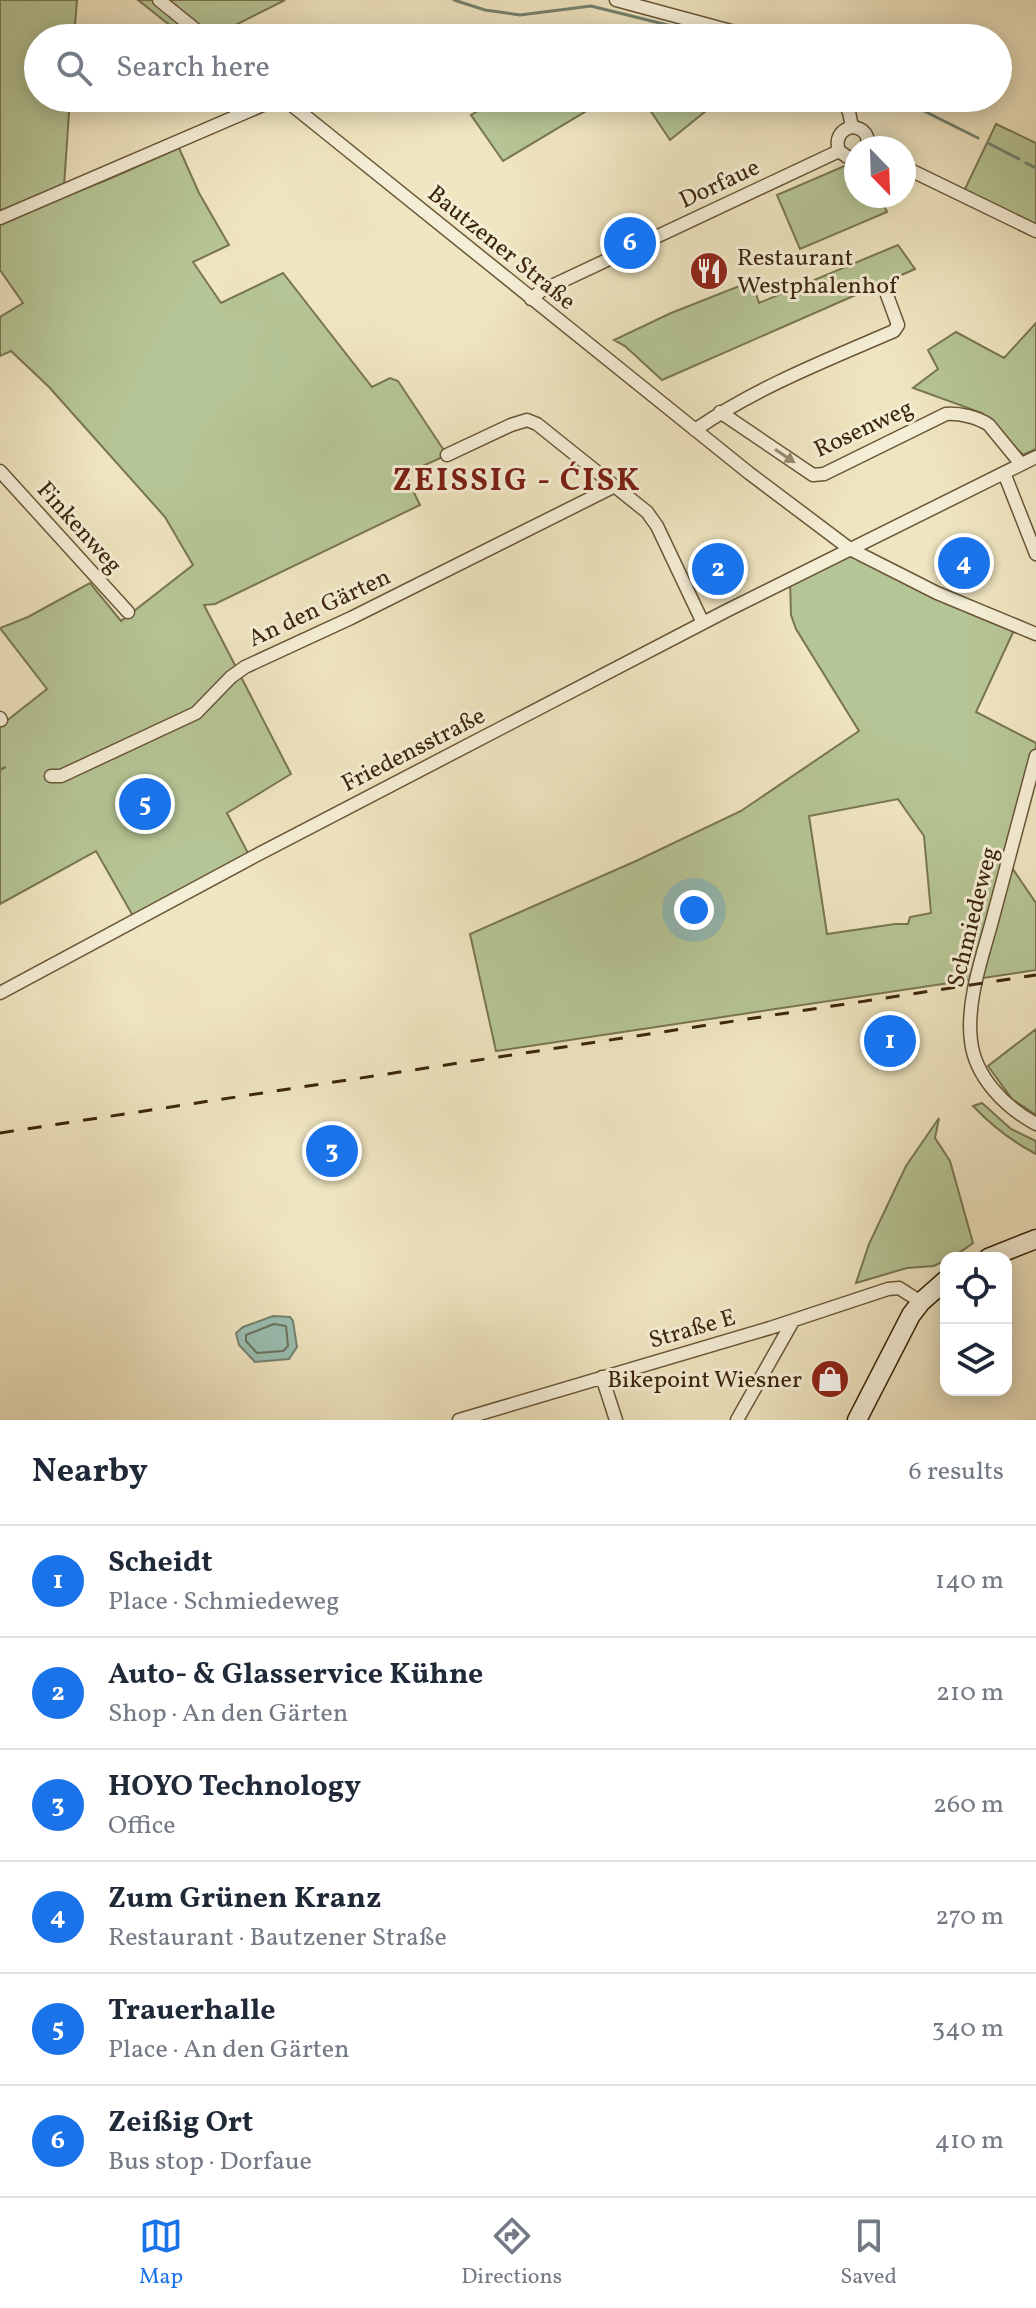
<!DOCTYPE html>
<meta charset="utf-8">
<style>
:root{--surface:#fff;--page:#f6f6f7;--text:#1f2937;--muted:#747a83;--line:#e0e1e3;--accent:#1a73e8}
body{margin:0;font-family:Vollkorn,serif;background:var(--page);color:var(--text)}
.controls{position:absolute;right:24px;bottom:24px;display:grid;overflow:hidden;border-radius:16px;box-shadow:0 4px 20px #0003}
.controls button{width:72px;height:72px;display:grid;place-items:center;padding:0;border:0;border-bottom:2px solid var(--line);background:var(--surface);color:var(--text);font:40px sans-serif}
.compass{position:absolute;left:844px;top:136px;width:72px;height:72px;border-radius:50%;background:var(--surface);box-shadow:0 4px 20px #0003;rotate:157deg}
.you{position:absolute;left:694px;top:910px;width:28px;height:28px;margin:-20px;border:6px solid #fff;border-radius:50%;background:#1a73e8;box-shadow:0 0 0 12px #1a73e833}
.badge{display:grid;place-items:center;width:52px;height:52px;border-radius:50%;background:var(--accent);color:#fff;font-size:26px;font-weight:700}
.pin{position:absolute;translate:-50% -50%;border:4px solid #fff;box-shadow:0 2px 8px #0006}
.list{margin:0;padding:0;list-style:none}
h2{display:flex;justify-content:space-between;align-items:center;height:104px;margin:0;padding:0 32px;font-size:34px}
h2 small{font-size:26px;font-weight:400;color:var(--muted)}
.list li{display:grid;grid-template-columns:52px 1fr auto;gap:24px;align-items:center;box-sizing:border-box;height:112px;padding:0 32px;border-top:2px solid var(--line)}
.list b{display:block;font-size:30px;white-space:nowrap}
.list p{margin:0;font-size:26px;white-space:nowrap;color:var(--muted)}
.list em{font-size:26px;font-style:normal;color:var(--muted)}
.icon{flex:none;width:44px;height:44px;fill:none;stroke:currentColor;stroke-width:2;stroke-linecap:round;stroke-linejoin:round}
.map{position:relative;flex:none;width:1036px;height:1420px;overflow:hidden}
.search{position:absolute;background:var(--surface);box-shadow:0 4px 20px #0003;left:24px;right:24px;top:24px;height:88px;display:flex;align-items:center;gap:20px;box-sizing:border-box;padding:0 28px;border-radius:44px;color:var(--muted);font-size:30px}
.sheet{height:776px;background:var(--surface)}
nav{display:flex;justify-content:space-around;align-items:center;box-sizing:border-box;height:112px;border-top:2px solid var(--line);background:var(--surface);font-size:22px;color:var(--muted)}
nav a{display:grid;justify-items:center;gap:4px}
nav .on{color:var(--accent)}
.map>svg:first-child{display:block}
.green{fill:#b6c595;stroke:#797650;stroke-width:2;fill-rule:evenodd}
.water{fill:#9abfb2;stroke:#74826f;stroke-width:2}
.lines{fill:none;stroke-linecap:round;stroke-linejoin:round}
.shore{stroke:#6b725e;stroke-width:2}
.stream{stroke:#74826f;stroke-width:3}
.street-casing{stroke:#695638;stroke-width:15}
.secondary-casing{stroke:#3c260b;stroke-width:21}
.street{stroke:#f5eed6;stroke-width:12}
.secondary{stroke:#f5eed6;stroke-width:18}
.rail{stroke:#3c260b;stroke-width:3;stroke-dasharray:14 14;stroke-linecap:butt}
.oneway{fill:#988a70}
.labels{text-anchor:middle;stroke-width:6;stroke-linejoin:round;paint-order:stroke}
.street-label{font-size:24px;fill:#3c260b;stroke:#f5eed6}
.poi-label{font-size:24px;fill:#3c260b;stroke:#f5eed6;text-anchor:start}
.district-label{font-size:32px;font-weight:bold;letter-spacing:2px;fill:#7a1f14;stroke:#f5eed6}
</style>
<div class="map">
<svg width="1036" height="1420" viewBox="0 0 1036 1420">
<rect width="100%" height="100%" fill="#efe5c0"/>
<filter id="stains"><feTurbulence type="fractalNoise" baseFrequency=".0025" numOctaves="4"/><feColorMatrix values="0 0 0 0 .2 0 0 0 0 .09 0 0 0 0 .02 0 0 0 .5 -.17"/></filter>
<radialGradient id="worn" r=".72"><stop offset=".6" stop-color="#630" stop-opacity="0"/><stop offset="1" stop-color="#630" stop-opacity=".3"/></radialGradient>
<path class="green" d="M0 0H77L74 38H38V98H70L64 186 0 215Z
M138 0H285L210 38H186Z
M499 98H608L503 161 471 115Z
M642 98H722L670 140Z
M996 124 1036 143V224L964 191Z
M179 148 199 193 229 245 193 262 221 303 283 273 372 387 390 378 398 381 447 455 405 474 420 505 215 604 204 605 291 774 227 813 249 855 133 916 96 851 0 904V770L6 767 0 769V726L47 689 0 628 28 617 90 583 121 621 193 565 165 517 49 387 11 351 0 356V317L23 303 0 270V222L109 179Z
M856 161V196H880L887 212 800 249 777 195Z
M898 245 915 269 662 380 625 346 614 340 671 313 752 281 759 303Z
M1036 323V449L1023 455 982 413 913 388 938 369 928 350 956 332 1004 358Z
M850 549 1016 626 976 712 1036 743V756L1008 862 1036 903V970L496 1051 470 934 636 861 741 811 859 731 796 629 791 615 790 579ZM898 799 924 836 931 913 910 917 908 924H895L827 934 809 816Z
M1036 1029V1115L1012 1099 988 1066Z
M982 1103 1011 1129 1036 1141V1154C1011 1141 992 1126 973 1106Z
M939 1118 935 1138 950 1161 973 1243 956 1255 946 1258V1260L934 1266 907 1268 856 1283 869 1244 906 1166Z"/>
<path class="water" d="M273 1316 290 1317 293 1321 297 1347 289 1359 255 1362 239 1345 236 1333 243 1327Z"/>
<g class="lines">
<path class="shore" d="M274 1324 286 1326 288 1346 283 1351 257 1353 246 1341V1335Z"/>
<path class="stream" d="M454 0 485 10 520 15 591 6 712 36
M914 106 978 138
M988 143 1019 159
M1026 163 1036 168"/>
<defs>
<path id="street" d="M159 0 206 38
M616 0 757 38
M283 98 749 473 850 549 937 593 1036 634
M842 98 849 112 852 127
M856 158H849L839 151C835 139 840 130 852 127 864 128 870 136 867 148
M904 167 1036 231
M0 218 265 104 273 98
M531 299 541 291 839 151
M720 412 813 475 824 474 946 414C959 413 978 417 989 425L1021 464
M695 430C755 388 827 360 894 331L898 325 887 295 890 291
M447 455 511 425 527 420 537 424 647 512 657 526 703 623
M0 471 128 612
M1004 473 1036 554
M0 718 1 720
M1036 756C1021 811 1007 866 992 921 982 958 966 1002 971 1041 975 1077 1005 1107 1036 1124
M51 776H61L196 713 231 677 245 667 351 618 615 486
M0 993 255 856 728 610 1036 457
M602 1377 616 1420
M459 1420 770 1328 888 1289 899 1288 921 1302
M737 1420 793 1321"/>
<path id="secondary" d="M988 1258 1036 1239
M857 1420 911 1315 921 1302 946 1280"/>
</defs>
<use href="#street" class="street-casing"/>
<use href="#secondary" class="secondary-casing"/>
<use href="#street" class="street"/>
<use href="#secondary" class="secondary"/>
<path class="rail" d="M0 1133 1036 975"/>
</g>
<defs><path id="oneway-solid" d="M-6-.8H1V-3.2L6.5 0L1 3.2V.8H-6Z" transform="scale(2)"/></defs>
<use class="oneway" href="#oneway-solid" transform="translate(785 456) rotate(34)"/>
<defs>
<symbol id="restaurant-disc" viewBox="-11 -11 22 22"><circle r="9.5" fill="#8f2418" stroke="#f5eed6"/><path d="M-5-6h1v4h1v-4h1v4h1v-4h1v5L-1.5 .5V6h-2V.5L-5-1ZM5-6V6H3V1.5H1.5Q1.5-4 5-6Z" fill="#fff"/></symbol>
<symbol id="shop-disc" viewBox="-11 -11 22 22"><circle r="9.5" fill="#8f2418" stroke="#f5eed6"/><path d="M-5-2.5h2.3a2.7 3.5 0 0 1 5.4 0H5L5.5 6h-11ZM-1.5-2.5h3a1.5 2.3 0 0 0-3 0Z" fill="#fff"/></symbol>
</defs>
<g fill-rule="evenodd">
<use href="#restaurant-disc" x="687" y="249" width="44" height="44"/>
<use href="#shop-disc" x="808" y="1357" width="44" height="44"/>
</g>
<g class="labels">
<g class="street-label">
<text transform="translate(719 183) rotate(-25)" y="8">Dorfaue</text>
<text transform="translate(502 247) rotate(39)" y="8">Bautzener Straße</text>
<text transform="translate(863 428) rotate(-25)" y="8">Rosenweg</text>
<text transform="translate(80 527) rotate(48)" y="8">Finkenweg</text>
<text transform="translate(319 607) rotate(-25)" y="8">An den Gärten</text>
<text transform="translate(413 749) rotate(-27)" y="8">Friedensstraße</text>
<text transform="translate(972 917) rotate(-76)" y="8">Schmiedeweg</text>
<text transform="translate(692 1328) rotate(-16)" y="8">Straße E</text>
</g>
<g class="poi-label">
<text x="737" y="265">Restaurant<tspan x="737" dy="28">Westphalenhof</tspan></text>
<text x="802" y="1387" text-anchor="end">Bikepoint Wiesner</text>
</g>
<g class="district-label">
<text x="517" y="490">ZEISSIG - ĆISK</text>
</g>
</g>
<rect width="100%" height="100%" filter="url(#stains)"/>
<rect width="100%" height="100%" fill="url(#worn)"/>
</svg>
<div class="controls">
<button><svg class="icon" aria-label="locate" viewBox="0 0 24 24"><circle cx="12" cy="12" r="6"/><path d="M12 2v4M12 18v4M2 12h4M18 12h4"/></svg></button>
<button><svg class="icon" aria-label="layers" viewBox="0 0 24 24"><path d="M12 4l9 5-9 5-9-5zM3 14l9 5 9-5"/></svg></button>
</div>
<svg class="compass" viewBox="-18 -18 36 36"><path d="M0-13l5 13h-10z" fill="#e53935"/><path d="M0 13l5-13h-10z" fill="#747a83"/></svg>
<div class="you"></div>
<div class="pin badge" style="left:890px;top:1041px">1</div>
<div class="pin badge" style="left:718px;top:569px">2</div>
<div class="pin badge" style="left:332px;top:1151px">3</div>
<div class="pin badge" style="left:964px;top:563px">4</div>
<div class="pin badge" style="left:145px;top:804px">5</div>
<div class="pin badge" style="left:630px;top:243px">6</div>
<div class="search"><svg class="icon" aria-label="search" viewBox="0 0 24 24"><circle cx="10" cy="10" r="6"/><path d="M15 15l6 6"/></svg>Search here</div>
</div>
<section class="sheet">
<h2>Nearby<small>6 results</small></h2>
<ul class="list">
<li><span class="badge">1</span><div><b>Scheidt</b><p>Place · Schmiedeweg</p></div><em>140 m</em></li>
<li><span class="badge">2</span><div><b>Auto- &amp; Glasservice Kühne</b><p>Shop · An den Gärten</p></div><em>210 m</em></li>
<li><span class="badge">3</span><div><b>HOYO Technology</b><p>Office</p></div><em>260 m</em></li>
<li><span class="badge">4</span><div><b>Zum Grünen Kranz</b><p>Restaurant · Bautzener Straße</p></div><em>270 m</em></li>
<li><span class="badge">5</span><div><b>Trauerhalle</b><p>Place · An den Gärten</p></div><em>340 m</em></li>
<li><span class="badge">6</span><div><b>Zeißig Ort</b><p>Bus stop · Dorfaue</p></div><em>410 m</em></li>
</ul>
</section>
<nav>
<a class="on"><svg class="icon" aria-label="map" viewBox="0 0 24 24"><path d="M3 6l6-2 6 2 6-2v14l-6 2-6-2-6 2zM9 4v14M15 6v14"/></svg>Map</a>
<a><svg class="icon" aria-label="directions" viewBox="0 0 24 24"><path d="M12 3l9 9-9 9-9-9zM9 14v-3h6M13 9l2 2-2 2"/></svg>Directions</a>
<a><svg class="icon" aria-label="saved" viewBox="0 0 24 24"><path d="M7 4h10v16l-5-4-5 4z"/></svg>Saved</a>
</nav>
